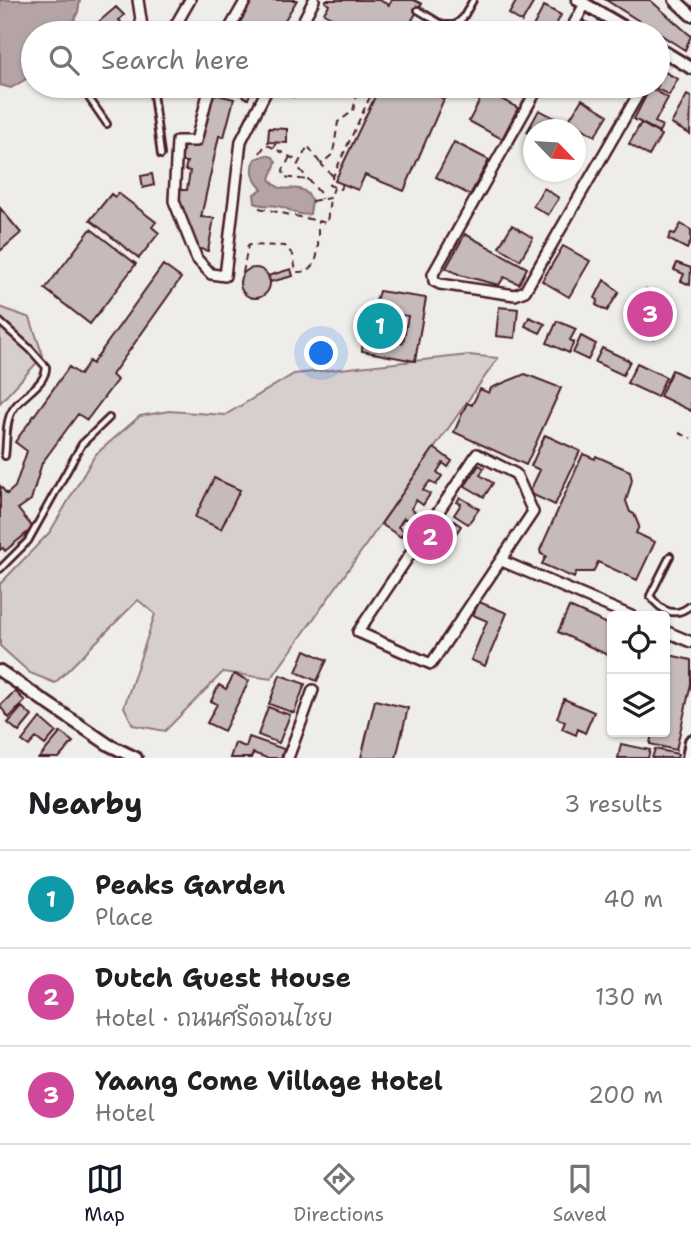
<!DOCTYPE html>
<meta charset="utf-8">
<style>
:root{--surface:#fff;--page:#f6f6f6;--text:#202124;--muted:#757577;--line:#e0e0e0;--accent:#111827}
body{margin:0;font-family:"Shantell Sans","Playpen Sans Thai",sans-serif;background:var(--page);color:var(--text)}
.controls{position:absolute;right:21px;bottom:21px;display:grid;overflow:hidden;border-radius:7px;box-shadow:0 2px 5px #0004}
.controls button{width:63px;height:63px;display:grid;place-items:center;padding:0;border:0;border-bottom:2px solid var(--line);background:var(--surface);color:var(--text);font:35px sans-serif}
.compass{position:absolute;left:523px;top:119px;width:63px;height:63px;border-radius:50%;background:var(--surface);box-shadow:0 2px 5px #0004;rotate:115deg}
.you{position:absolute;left:322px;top:354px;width:24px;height:24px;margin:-18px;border:5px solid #fff;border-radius:50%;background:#1a73e8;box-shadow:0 0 0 10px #1a73e833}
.badge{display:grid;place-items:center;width:46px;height:46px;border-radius:50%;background:var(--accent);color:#fff;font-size:23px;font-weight:700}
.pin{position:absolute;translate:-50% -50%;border:4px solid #fff;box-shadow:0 2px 7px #0006}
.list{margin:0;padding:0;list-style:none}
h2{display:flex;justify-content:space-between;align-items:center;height:91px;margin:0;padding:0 28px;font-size:30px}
h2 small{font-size:23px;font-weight:400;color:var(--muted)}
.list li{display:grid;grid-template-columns:46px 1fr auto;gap:21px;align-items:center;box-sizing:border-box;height:98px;padding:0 28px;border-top:2px solid var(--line)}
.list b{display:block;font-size:26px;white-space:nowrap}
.list p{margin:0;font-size:23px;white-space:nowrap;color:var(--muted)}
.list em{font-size:23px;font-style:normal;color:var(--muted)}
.icon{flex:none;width:38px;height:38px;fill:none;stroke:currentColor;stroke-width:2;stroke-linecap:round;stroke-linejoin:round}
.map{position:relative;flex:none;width:691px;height:758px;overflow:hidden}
.search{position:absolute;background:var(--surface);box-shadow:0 2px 5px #0004;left:21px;right:21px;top:21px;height:77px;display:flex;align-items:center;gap:18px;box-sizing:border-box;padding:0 24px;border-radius:38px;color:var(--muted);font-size:26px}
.sheet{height:385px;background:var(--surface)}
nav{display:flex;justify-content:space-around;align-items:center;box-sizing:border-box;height:98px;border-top:2px solid var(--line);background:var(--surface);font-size:19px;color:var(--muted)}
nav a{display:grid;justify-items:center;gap:4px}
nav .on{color:var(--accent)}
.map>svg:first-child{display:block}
.green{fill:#d7cfce;stroke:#90777c;stroke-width:2}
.water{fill:#b4a4a5;stroke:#8a6f74;stroke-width:2}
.building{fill:#c6babb;stroke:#4a1f2b;stroke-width:2;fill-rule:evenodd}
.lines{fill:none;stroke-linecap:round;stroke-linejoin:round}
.service-casing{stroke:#4a1f2b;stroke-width:10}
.minor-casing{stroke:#4a1f2b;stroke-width:14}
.tertiary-casing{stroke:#4a1f2b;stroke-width:16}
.path{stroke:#4a1f2b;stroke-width:2;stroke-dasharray:7 5;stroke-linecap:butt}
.service{stroke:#f6f6f2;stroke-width:4.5}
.minor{stroke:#f6f6f2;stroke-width:9}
.tertiary{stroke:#f6f6f2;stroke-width:10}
</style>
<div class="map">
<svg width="691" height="758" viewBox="0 0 691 758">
<rect width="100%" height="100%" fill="#efedea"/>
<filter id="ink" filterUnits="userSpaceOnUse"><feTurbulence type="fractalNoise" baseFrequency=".0143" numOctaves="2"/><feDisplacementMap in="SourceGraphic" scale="14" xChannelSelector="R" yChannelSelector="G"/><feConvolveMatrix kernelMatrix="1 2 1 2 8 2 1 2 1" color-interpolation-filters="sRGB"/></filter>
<g filter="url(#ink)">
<path class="green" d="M0 307 30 318 43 356 0 403Z
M469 355 498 358 271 679 223 672 165 731 133 725 124 707 155 614 138 600 55 683 30 673 0 646V584L50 532 95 455 140 416 169 411 225 415 294 374Z"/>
<path class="water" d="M0 0H80L78 12 68 33H33V75L11 88 0 85Z
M266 155 273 157 276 162 270 179C283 200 300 176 312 201L310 214C297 217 290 208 277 206 269 204 263 207 255 203L254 194 262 189C253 181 251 170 255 159Z"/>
<path class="building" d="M248 0H297L277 33H230Z
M326 0H379L389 5 392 0H414L422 4 412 20 434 33H359L324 13 329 5 325 2Z
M517 0H535L522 22 509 14Z
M606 0H650L691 36 685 50Z
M544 6 561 15 552 33H538L531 30Z
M116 7 124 15 119 20 130 33H112L108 29 102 33 95 25Z
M582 20 607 33H575Z
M308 21 330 33H302Z
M661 70 678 79 669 95 653 87 658 86V77Z
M225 86H253L248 99Z
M281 86H299L293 97 279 90Z
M380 86H443L438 96 444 99 404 191 365 175 358 190 335 181Z
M650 88 668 98 655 122 662 126 659 132 634 119Z
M485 90 518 108 502 139 469 121Z
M210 93 234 99 224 137 219 136 201 217 214 218 208 251 192 247 178 212 180 190H187L190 171 185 170 187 162H180L184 145 198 144Z
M687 95 691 97 690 134 671 124Z
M582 99 608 115 595 136 569 120Z
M539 110 564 123 560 130H534V135L527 132Z
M641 123 661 135 649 156 629 144Z
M269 128 287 129V143L268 142Z
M454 142 489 160 470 195 436 177Z
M152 174 154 185 143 188 141 176Z
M544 188 559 198 548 215 533 206Z
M118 193 156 222 152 227 159 233 139 258 90 220 111 194 115 197Z
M0 208 21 233 0 251Z
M681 224 691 230V241L687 249 668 239 671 233 675 234Z
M512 225 533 238 520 260 499 247Z
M91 229 136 264 90 324 45 289Z
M465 234 527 268 519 284 504 277 499 285 460 275 446 268Z
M563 246 590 261 569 297 542 281Z
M677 263 691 268 690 285 681 281 684 274 674 270Z
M163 265 181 278 112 375 117 380 87 420 78 414 42 463 31 500 18 509 33 528 5 551 3 548 0 550V486L7 494 15 487 27 451 15 442 69 367 80 375 89 361 92 364Z
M240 283a15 15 0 1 1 30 0a15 15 0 1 1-30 0Z
M291 269 293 276 270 282 268 276Z
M604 280 619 292 607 311 596 305 598 300 595 298Z
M646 289 671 300 654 339 629 328Z
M379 291 426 298 415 361 362 351 363 335 366 336 370 314H372ZM394 314 408 316 403 343 389 341Z
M499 307 518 309 515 338 496 336Z
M529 317 545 324 540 333 525 326Z
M557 321 576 329 570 340 574 342 569 353 547 343Z
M581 336 596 344 588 360 573 353Z
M602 348 630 361 623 375 595 362Z
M637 363 666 377 657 397 627 383Z
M672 370 691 379V411L660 396Z
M525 374 561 388 526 465 454 432 467 403 472 405 480 389 489 393 491 388Z
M545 435 580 451 555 505 529 493 540 470 531 466Z
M434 448 452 461 448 467 443 463 437 472 442 476 436 485 430 481 423 490 430 494 423 505 416 500 411 509 417 513 410 522 404 518 398 527 404 531 401 537 381 524Z
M583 454 595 459 596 456 630 471 632 480 626 501 630 512 634 514 639 526 636 533 655 542 637 580 598 562 593 572H576L574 578 542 564 546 556 541 554 540 550Z
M479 465 484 468 480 475 493 483 484 497 465 486Z
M214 478 240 490 221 529 195 517Z
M460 497 479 509 468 524 454 515 461 504 457 502Z
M444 514 461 526 453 538 436 525Z
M432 529 454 543 447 553 425 539Z
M479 602 507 613 485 666 471 660 487 621 473 615Z
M569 607 612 626V657L558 632Z
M305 650 327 660 317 681 296 672Z
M670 655 691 660V684L676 750 650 744 652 732H665V676Z
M234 674 249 681 224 731 207 723 217 704 211 701 219 685 226 689Z
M280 675 305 684 294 713 269 704Z
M15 691 25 701 9 718 0 706Z
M564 699 594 712 585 733 578 729 576 735 562 729 565 722 557 718Z
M375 700 408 708 396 758H361Z
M22 707 32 716 19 732 8 723Z
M268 707 290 715 279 743 258 735Z
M40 718 56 732 45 745 36 738 29 746 22 741Z
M61 732 73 742 59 758H39Z
M249 737 284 749 281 758H267L253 753 251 758H230L235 743 246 747Z
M621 744 650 750 648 758H618Z
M655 749 678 754 677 758H652Z"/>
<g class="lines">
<defs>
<path id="service" d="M418 10 443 25H455L463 18 473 0
M105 86 89 98 107 124
M152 86 161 155
M0 322 30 349 46 367C46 386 20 395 12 411 5 423 7 442 5 456
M670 556 650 596C661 611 675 619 691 605
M0 569 28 541 82 444 109 418"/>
<path id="minor" d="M138 0 143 33
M171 33 190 0
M227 33 246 0
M297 33 314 0
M569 33 585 4
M210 86 196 141H177L174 201 197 259 211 274 225 276 241 141 269 86
M539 86 433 274 434 281 440 284 515 295 525 291 643 86
M477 454 516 474 533 512 431 664 358 632Z
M502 561 631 616
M665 631 691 642
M288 758 313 690"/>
<path id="tertiary" d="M578 0 634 33
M675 0 691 15
M658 48 691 68
M0 671 109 745 136 758
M688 758 691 741"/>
</defs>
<use href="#service" class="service-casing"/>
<use href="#minor" class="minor-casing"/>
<use href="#tertiary" class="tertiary-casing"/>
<path class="path" d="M366 86 372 88
M274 148 276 142
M260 153 266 144 298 161
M290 157 283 170 284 177 308 180
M320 163 308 146 297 166 319 192 321 199
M333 176 321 164 333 154 338 122 353 111 357 94 363 86
M343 184 340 189 329 185 375 86
M312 201 330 198 334 188
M259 208 327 223 330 198
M243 273 248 245 285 246 293 255 296 272C324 274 317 241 318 221
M679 433 691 438"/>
<use href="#service" class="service"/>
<use href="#minor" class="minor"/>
<use href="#tertiary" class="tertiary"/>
</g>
</g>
</svg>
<div class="controls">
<button><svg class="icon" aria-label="locate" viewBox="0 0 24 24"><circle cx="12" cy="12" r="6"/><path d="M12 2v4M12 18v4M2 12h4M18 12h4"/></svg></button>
<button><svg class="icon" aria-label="layers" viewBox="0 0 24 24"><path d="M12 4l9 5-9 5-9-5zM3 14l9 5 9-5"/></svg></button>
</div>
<svg class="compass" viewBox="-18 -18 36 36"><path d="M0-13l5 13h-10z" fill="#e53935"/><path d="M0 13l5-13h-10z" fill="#757577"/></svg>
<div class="you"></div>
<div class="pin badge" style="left:380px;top:326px;background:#0f9aa8">1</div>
<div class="pin badge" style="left:430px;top:537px;background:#d1479c">2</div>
<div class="pin badge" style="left:650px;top:314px;background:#d1479c">3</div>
<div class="search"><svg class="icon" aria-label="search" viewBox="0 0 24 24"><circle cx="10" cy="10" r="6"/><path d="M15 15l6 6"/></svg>Search here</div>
</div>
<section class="sheet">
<h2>Nearby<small>3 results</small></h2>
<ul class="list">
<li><span class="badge" style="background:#0f9aa8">1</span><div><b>Peaks Garden</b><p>Place</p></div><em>40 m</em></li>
<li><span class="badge" style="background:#d1479c">2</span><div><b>Dutch Guest House</b><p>Hotel · ถนนศรีดอนไชย</p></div><em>130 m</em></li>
<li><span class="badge" style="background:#d1479c">3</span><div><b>Yaang Come Village Hotel</b><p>Hotel</p></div><em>200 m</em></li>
</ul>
</section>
<nav>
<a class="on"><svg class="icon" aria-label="map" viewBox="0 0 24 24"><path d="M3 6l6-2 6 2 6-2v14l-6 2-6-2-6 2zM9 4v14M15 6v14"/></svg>Map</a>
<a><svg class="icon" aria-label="directions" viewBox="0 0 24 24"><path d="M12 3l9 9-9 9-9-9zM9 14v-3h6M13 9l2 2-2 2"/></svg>Directions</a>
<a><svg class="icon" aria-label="saved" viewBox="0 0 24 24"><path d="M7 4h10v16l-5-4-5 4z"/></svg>Saved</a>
</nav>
